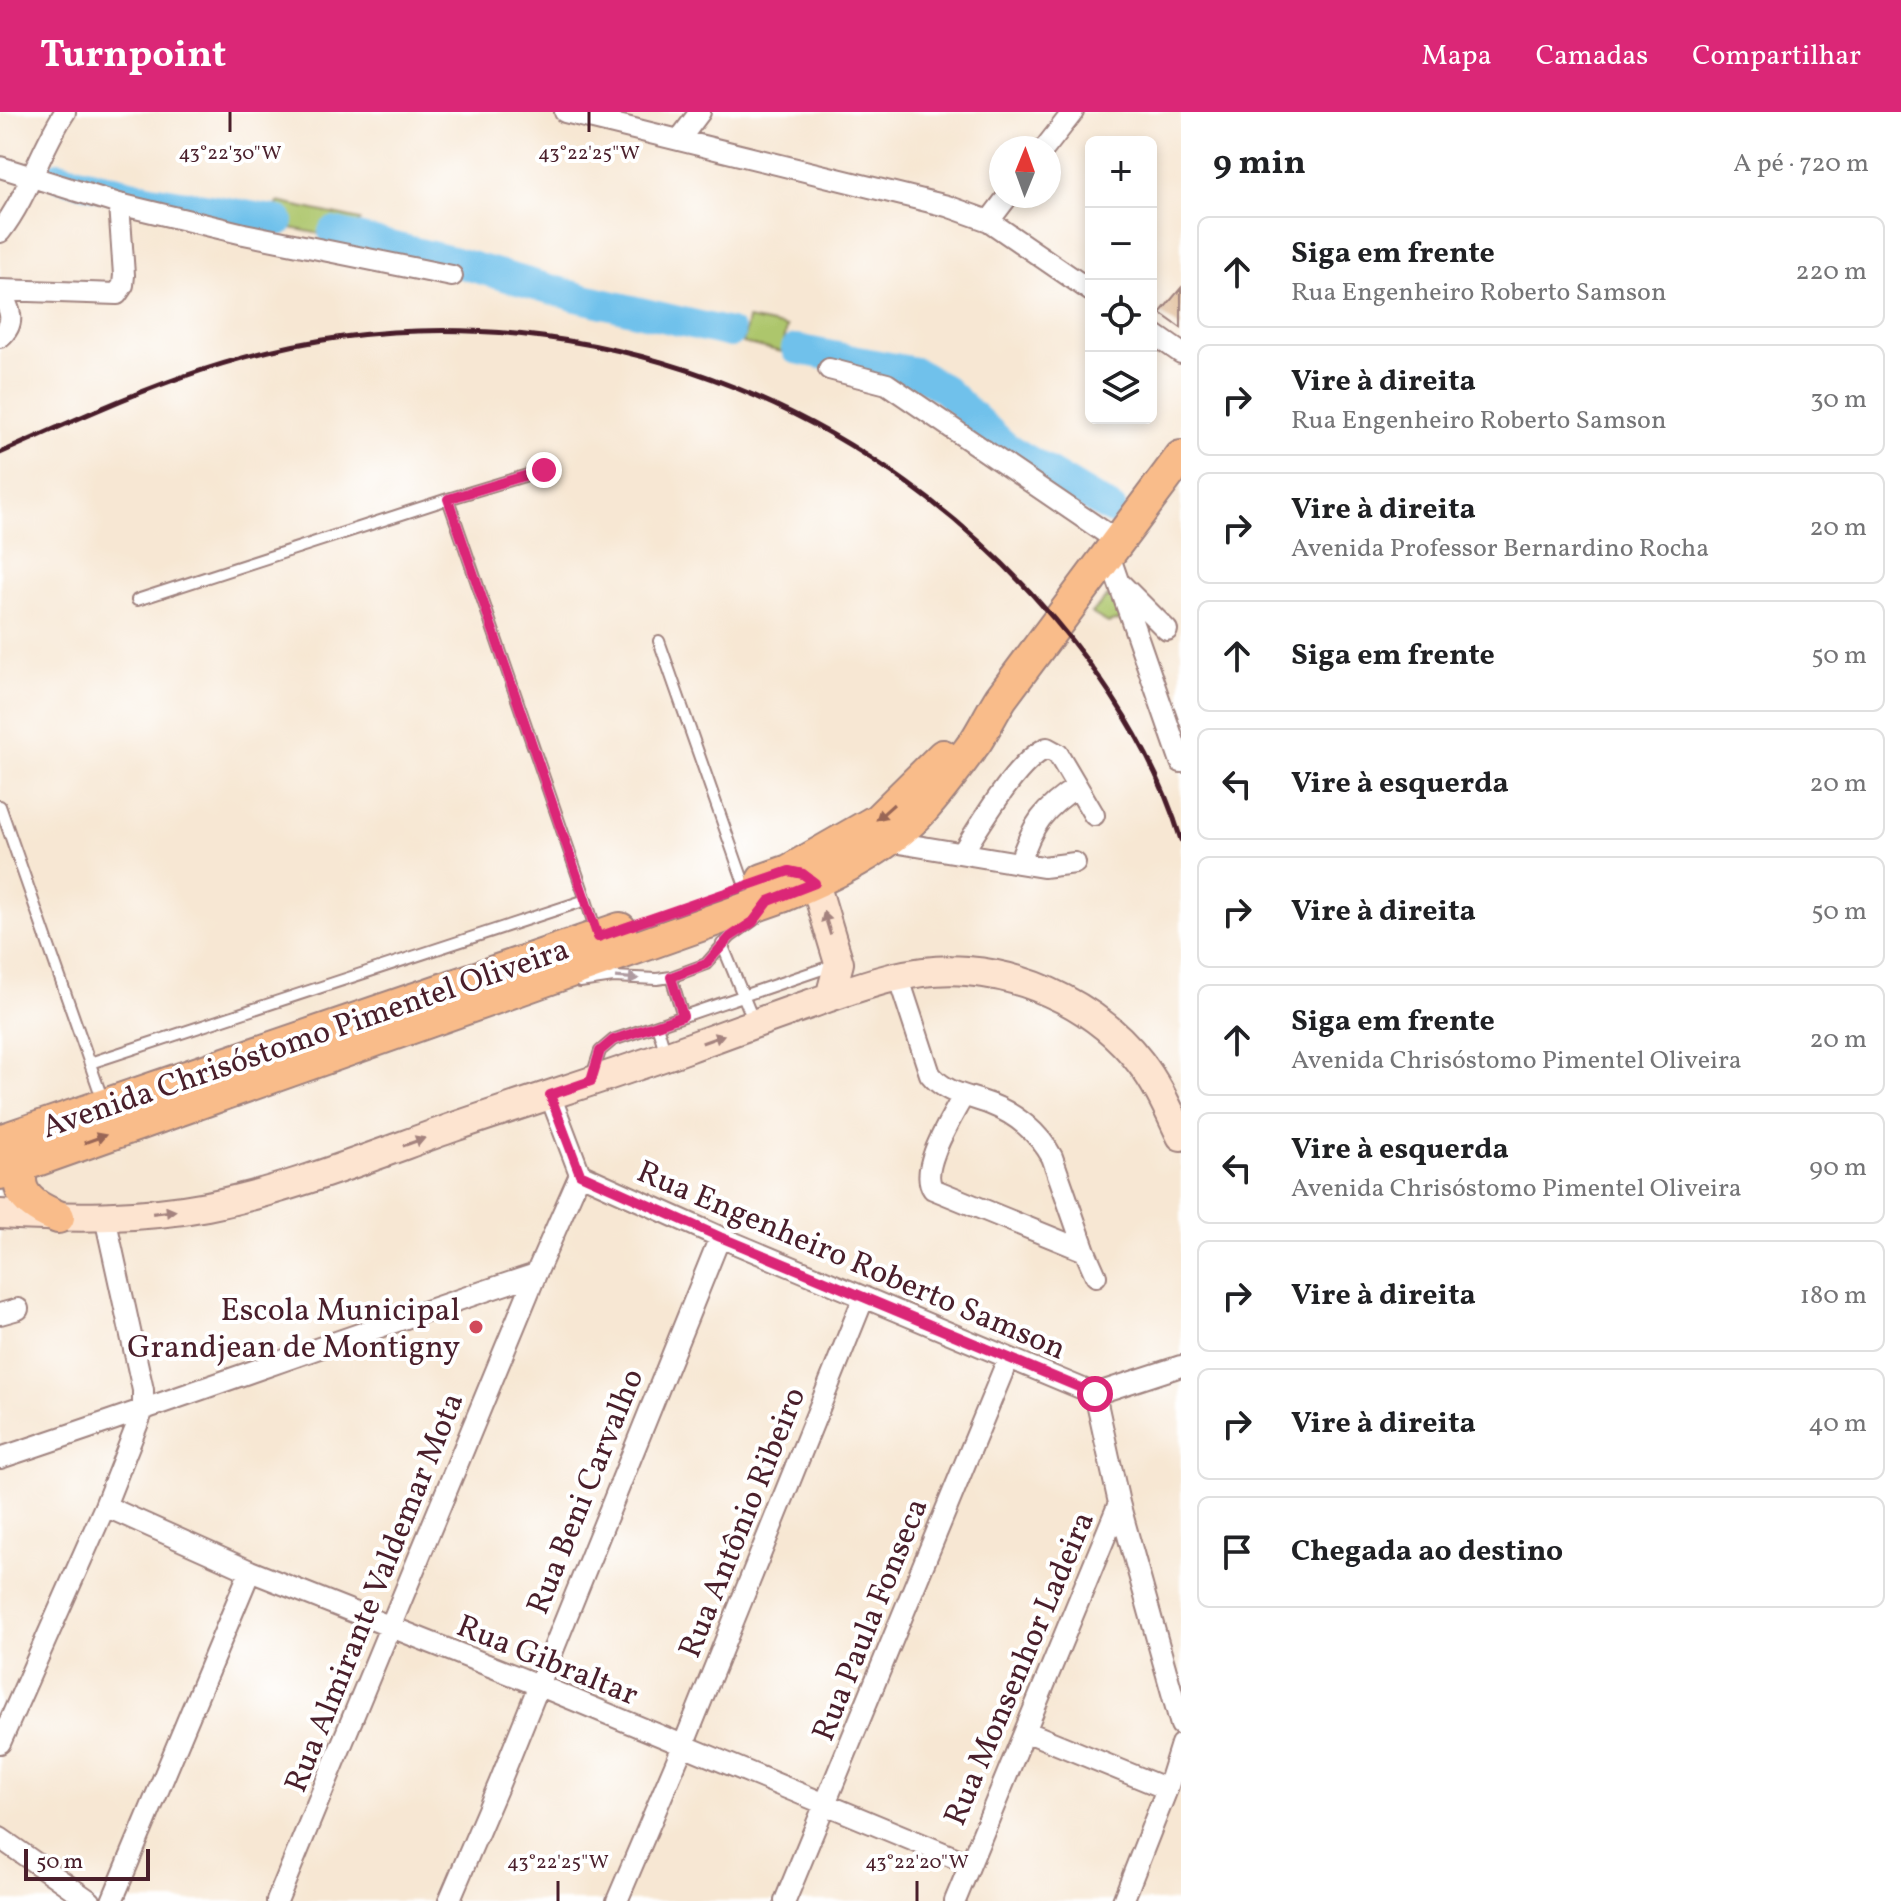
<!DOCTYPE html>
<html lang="pt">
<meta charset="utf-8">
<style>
:root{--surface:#fff;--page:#f6f6f6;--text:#202124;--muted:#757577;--line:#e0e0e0;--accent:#db2777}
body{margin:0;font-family:Vollkorn,serif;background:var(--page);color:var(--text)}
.controls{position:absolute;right:24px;top:24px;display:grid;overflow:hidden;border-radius:12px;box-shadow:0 4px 12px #0003}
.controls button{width:72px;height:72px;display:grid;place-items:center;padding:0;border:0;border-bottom:2px solid var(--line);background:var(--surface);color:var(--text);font:40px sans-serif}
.compass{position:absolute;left:989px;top:24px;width:72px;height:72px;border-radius:50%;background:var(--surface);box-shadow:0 4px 12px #0003;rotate:1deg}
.scale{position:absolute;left:24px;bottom:20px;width:126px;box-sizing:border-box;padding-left:8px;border:4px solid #4a1f2b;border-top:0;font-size:22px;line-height:28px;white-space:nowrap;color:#4a1f2b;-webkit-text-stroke:6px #fff;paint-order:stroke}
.stop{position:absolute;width:24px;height:24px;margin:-18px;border:6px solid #db2777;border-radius:50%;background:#fff}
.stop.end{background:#db2777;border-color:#fff;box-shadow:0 2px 8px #0008}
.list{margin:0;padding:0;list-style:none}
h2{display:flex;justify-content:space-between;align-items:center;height:104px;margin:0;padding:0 32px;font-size:34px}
h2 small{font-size:26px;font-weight:400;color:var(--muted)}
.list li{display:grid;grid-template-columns:52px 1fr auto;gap:24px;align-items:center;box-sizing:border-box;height:112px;margin:0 16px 16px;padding:0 16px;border:2px solid var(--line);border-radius:12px}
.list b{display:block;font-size:30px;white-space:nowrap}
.list p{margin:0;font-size:26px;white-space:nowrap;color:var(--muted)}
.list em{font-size:26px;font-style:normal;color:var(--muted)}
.icon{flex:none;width:44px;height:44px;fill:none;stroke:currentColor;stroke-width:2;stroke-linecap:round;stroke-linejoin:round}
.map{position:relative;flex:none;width:1181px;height:1789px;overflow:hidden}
header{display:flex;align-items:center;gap:48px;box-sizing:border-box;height:112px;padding:0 40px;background:var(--accent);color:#fff}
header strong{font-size:38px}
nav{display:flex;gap:44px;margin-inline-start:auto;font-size:28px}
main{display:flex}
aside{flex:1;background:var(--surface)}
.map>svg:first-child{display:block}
.green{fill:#adc66c;stroke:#7c724c;stroke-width:2}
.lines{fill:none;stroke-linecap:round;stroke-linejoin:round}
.river{stroke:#70c1eb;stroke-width:30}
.building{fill:#d8ab7e}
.service-casing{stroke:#a0837f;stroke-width:14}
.minor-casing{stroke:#a0837f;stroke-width:24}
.secondary-casing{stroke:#a0837f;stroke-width:32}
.primary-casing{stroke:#a0837f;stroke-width:36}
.service{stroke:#fff;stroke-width:10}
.minor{stroke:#fff;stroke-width:20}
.secondary{stroke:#fde4d0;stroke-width:28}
.primary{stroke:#f9bc8a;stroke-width:32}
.rail{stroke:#4a1f2b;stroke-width:5}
.oneway{fill:#996656}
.oneway2{fill:#a4827e}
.oneway3{fill:#ae9aa0}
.route{stroke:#db2777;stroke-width:10}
.ticks{fill:none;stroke:#4a1f2b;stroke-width:3}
.poi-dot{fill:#d1495b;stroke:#fff;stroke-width:3}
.labels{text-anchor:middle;stroke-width:8;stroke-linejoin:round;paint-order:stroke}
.street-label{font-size:32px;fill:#4a1f2b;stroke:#fff}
.poi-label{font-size:32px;fill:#4a1f2b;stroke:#fff;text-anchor:end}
.ticks-label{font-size:20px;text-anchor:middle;fill:#4a1f2b;stroke:#fff;stroke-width:8;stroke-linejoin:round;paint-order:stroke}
</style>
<header>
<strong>Turnpoint</strong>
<nav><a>Mapa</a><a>Camadas</a><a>Compartilhar</a></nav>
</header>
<main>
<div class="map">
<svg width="1181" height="1789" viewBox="0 0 1181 1789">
<rect width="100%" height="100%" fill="#fff"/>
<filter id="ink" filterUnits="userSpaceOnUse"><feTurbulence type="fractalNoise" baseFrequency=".0125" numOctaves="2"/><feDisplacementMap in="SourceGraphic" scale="16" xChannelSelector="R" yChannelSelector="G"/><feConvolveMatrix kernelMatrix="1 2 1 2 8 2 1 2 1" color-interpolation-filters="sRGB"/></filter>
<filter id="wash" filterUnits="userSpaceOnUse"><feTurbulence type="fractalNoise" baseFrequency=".006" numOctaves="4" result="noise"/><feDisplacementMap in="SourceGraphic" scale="32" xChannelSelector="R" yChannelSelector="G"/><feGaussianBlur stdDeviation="1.8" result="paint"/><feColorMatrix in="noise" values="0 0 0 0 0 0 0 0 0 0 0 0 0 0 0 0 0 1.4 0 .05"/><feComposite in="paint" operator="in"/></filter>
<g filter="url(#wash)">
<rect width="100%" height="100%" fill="#f7e7d3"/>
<path class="green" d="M278 90 360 108 356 120 332 115 330 124 281 114 283 105 275 102Z
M748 207 787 215 782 240 743 231Z
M1108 484 1123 507 1108 511 1091 501Z"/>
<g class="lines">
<path class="river" d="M58 64 151 87 279 109
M333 120 452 149 581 186 730 221
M796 237 915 260 944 277 1006 335 1112 398"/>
</g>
<g id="blocks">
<path class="building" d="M1181 176V216L1160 201Z"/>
</g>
</g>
<g filter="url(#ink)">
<use href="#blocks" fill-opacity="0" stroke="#a0837f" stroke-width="2"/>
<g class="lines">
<defs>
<path id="service" d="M448 387 544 358
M137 488 448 387 586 788
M659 529 745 774
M0 694 103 989
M722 832 754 910
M671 865 683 904
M580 870 613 865 657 867 671 865 706 852 730 825 758 805
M657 913 666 942
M90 951 586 788 597 822
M591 967 600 939 613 928 834 853"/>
<path id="minor" d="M565 0 947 94 989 109 1091 179
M679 28 700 0
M1045 36 1073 0
M0 55 119 92 244 122 452 164
M989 109 1008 84
M0 120C28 84 40 38 65 0
M0 178 117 182 123 173 124 163 119 92
M0 180C10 196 17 211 0 225
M1151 220 1181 241
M829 257 887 272 1116 428
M1108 440 1181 650
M1121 472 1167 518
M887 729 1043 755 1075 751
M962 741C980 714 1017 648 1047 636L1058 642 1094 703
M1020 750C1032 713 1044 696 1077 675
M898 864 930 962C946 982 967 983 990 992 1016 1002 1039 1021 1052 1045L1085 1139 1096 1164
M550 983 580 1062 720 1125 1095 1282 1181 1254
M963 984C953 1004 918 1057 933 1077L1085 1139
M0 1202 18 1197
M1095 1282 1119 1391 1181 1613
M0 1346C179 1287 356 1221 536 1162
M105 1394 250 1459 538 1573 970 1752
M1025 1619 1167 1677
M0 1631 105 1394 143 1298V1278L105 1105
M0 1726 90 1789
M112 1789 250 1459
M277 1789 536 1162 580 1062
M449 1789 499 1672 720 1125
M617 1789 683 1634 864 1185
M785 1789 1008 1247
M955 1789 1119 1391
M1123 1789 1167 1677 1181 1632"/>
<path id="secondary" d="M794 760 808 765 815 771 839 851 830 885
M0 1102C69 1106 139 1107 207 1094 289 1078 375 1043 454 1015 532 988 611 964 688 936 729 921 769 906 810 892 861 874 913 854 967 859 1033 864 1100 898 1140 950 1158 973 1169 999 1181 1024"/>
<path id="primary" d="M763 768 789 759 878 708 943 644
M0 1029 620 817
M31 1035C9 1073 21 1090 58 1105
M0 1061 782 784C833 763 885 738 923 697 942 676 959 652 976 629 985 615 992 600 1001 586L1181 345"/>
</defs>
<use href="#service" class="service-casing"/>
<use href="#minor" class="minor-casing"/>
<use href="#secondary" class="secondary-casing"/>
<use href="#primary" class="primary-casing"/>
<use href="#service" class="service"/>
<use href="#minor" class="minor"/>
<use href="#secondary" class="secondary"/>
<use href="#primary" class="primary"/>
<path class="rail" d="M0 341C115 290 217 242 343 225 615 190 878 300 1054 507 1109 572 1156 646 1181 728"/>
</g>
<defs><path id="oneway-solid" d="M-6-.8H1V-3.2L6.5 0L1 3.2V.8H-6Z" transform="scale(2)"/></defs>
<g class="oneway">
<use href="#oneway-solid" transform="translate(885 700) rotate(138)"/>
<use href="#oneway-solid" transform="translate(95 1027) rotate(-20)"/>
</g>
<g class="oneway2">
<use href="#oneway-solid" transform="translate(827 811) rotate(-107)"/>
<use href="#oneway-solid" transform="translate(713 927) rotate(-20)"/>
<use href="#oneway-solid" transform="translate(414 1030) rotate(-20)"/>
<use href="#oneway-solid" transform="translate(164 1100) rotate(-7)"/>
</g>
<use class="oneway3" href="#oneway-solid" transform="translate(627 866) rotate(4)"/>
</g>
<g class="lines" filter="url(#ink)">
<path class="route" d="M544 358 448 387 598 825 789 759 803 762 815 771 769 789 753 810 730 825 706 852 671 865 683 904 613 928 600 939 591 969 550 983 580 1062 720 1125 1095 1282"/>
</g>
<path class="ticks" d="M230 20V0M589 20V0M558 1789V1769M917 1789V1769"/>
<circle class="poi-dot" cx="476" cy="1215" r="8"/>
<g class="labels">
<g class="street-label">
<text transform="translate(305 925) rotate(-19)" y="11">Avenida Chrisóstomo Pimentel Oliveira</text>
<text transform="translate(852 1147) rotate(23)" y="11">Rua Engenheiro Roberto Samson</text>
<text transform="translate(584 1379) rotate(-68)" y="11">Rua Beni Carvalho</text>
<text transform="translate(741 1410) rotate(-68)" y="11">Rua Antônio Ribeiro</text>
<text transform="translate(373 1480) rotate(-68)" y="11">Rua Almirante Valdemar Mota</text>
<text transform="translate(869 1507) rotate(-68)" y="11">Rua Paula Fonseca</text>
<text transform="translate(548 1547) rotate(22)" y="11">Rua Gibraltar</text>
<text transform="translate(1018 1556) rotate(-67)" y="11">Rua Monsenhor Ladeira</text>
</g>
<g class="poi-label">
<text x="460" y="1208">Escola Municipal<tspan x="460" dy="37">Grandjean de Montigny</tspan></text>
</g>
</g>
<g class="ticks-label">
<text x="230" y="47">43°22'30"W</text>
<text x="589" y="47">43°22'25"W</text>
<text x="558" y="1756">43°22'25"W</text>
<text x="917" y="1756">43°22'20"W</text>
</g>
</svg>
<div class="controls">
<button>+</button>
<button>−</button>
<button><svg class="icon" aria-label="locate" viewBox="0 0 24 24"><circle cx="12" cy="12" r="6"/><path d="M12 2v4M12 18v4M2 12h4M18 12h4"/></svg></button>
<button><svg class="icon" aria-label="layers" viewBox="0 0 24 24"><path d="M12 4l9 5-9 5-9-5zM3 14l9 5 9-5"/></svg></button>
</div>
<svg class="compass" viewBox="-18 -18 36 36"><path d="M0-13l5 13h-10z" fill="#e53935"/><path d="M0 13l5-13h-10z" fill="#757577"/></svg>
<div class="scale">50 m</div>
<div class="stop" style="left:1095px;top:1282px"></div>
<div class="stop end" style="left:544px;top:358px"></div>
</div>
<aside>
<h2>9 min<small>A pé · 720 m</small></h2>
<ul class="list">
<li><svg class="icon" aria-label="ahead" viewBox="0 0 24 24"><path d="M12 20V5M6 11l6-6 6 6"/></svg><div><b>Siga em frente</b><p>Rua Engenheiro Roberto Samson</p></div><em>220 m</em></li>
<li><svg class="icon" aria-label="right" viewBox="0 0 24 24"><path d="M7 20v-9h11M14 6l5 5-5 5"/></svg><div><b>Vire à direita</b><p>Rua Engenheiro Roberto Samson</p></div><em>30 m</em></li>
<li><svg class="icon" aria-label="right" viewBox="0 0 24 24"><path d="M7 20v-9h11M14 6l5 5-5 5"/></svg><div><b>Vire à direita</b><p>Avenida Professor Bernardino Rocha</p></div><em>20 m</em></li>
<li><svg class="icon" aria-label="ahead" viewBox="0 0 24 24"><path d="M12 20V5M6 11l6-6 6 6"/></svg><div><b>Siga em frente</b></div><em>50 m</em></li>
<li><svg class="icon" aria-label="left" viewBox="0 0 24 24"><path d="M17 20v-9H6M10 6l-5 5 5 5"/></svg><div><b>Vire à esquerda</b></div><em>20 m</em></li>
<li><svg class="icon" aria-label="right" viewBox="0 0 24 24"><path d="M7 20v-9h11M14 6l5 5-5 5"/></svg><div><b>Vire à direita</b></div><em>50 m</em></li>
<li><svg class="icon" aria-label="ahead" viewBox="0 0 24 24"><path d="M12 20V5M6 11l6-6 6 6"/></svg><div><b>Siga em frente</b><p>Avenida Chrisóstomo Pimentel Oliveira</p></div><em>20 m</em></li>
<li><svg class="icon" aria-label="left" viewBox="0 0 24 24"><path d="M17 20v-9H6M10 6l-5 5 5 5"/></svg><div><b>Vire à esquerda</b><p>Avenida Chrisóstomo Pimentel Oliveira</p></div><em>90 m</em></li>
<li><svg class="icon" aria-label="right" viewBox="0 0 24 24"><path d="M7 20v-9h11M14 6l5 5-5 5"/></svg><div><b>Vire à direita</b></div><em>180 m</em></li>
<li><svg class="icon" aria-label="right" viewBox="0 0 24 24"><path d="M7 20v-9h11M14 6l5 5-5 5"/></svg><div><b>Vire à direita</b></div><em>40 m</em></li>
<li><svg class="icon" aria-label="arrive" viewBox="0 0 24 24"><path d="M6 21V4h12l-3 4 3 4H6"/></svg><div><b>Chegada ao destino</b></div></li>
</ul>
</aside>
</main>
